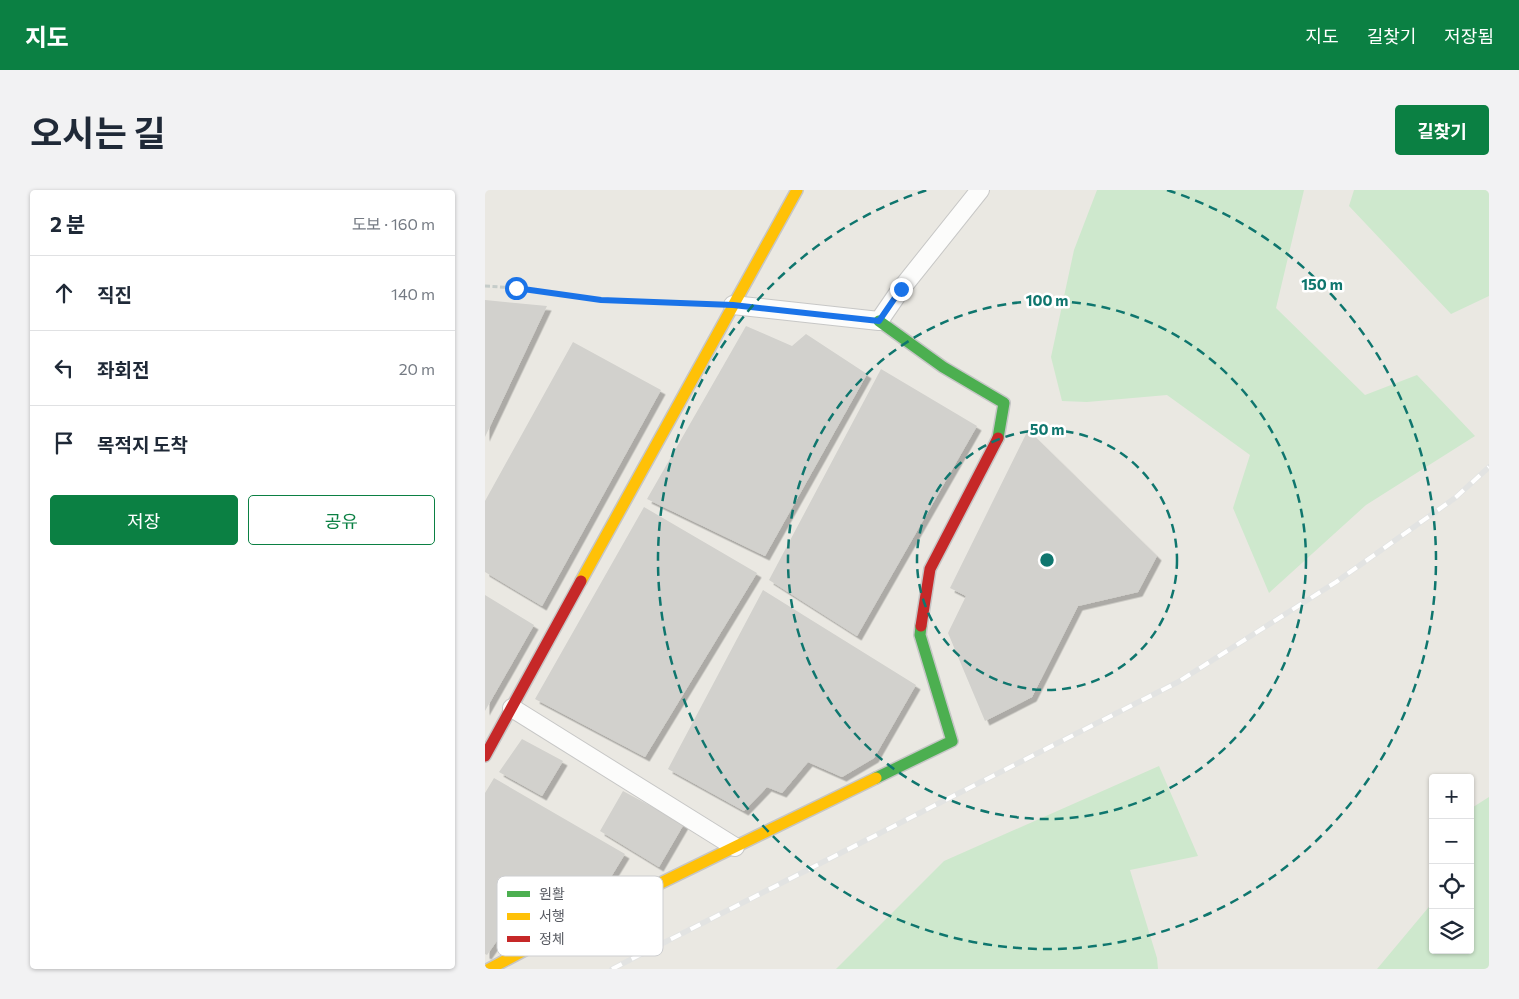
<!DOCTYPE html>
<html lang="ko">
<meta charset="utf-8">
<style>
:root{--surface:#fff;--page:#f2f2f3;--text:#1f2937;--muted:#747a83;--line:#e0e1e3;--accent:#0b8043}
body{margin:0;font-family:Commissioner,"Noto Sans KR",sans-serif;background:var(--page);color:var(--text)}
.controls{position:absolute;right:15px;bottom:15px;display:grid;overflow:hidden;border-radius:5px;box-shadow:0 1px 4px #0004}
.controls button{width:45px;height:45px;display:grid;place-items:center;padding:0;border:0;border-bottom:1px solid var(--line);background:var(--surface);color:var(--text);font:25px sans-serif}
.stop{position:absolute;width:15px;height:15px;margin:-11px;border:4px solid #1a73e8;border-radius:50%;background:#fff}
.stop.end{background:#1a73e8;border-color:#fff;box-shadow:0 1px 5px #0008}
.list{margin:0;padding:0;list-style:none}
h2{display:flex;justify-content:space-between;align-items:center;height:65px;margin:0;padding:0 20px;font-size:21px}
h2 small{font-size:16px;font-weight:400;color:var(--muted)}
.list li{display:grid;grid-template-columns:32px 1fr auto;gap:15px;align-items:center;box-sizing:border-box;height:75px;padding:0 20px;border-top:1px solid var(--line)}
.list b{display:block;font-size:19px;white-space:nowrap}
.list em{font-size:16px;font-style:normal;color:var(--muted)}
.actions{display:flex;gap:10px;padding:15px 20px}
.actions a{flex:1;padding:11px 0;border:1px solid var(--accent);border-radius:5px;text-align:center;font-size:18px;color:var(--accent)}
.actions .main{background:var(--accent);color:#fff}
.icon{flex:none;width:28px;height:28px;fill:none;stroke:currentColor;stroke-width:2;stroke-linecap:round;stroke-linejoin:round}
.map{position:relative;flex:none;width:1004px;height:779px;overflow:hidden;border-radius:5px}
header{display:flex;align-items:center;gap:30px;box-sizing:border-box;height:70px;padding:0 25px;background:var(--accent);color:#fff}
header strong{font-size:24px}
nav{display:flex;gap:28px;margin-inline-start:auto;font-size:18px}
.intro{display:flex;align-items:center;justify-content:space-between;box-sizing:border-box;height:120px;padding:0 30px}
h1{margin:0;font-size:35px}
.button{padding:12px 22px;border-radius:5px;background:var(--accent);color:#fff;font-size:18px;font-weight:700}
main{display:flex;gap:30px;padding:0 30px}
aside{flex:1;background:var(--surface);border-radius:5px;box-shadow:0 1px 4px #0004}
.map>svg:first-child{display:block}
.green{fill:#cee8cd}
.building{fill:#d2d1cd;filter:url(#shadow)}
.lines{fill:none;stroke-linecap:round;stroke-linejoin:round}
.street-casing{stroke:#c7c7c6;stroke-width:20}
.fast-casing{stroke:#c6c6c6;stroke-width:14}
.slow-casing{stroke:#c6c6c6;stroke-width:14}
.jam-casing{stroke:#c6c6c6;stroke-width:14}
.path{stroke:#c5ccc9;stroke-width:3;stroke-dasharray:5 2.5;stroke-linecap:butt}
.street{stroke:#fcfcfb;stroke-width:18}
.fast{stroke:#4caf50;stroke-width:11}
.slow{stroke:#ffc107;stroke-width:11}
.jam{stroke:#c62828;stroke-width:11}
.rail-casing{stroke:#e2e3e2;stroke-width:5.5}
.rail{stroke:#fff;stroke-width:4;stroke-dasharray:11;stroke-linecap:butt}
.route{stroke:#1a73e8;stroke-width:6}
.ring{fill:none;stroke:#0f766e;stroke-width:2.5;stroke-dasharray:9 6}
.key{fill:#fff;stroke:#cdced0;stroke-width:1}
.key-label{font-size:14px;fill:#585b62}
.centre{fill:#0f766e;stroke:#fff;stroke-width:2.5}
.ring-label{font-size:15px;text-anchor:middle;font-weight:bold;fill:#0f766e;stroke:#fff;stroke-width:5;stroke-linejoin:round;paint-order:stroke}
</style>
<header>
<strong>지도</strong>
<nav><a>지도</a><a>길찾기</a><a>저장됨</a></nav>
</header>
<div class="intro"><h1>오시는 길</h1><a class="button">길찾기</a></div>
<main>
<aside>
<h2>2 분<small>도보 · 160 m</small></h2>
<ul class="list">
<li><svg class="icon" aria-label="ahead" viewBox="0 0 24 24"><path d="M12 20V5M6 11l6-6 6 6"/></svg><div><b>직진</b></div><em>140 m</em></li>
<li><svg class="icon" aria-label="left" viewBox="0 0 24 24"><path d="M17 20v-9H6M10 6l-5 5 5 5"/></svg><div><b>좌회전</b></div><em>20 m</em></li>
<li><svg class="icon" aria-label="arrive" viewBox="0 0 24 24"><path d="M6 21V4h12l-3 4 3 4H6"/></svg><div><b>목적지 도착</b></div></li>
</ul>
<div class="actions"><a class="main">저장</a><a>공유</a></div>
</aside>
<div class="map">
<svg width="1004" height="779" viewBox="0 0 1004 779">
<defs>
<filter id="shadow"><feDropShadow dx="4.5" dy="4.5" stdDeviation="0" flood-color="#0004"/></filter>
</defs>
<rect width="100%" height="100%" fill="#eae8e2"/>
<path class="green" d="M612 0H819L791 118 880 205 932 185 990 246 881 315 784 403 748 318 765 265 682 205 602 212 577 211 566 167 589 60Z
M869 0H1004V106L966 124 864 16Z
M674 576 713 666 645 680 672 768 673 779H351L459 671Z
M1004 607V779H892L948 712V760H985V619Z"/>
<path class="building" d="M0 110 62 116 0 247Z
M261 136 307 156 321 144 382 184 280 366 162 309Z
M88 152 176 200 57 416 0 382V311Z
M396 179 492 236 372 446 284 390Z
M543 240 672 366 653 402 593 416 547 507 500 531 463 443 481 406 465 398Z
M159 317 272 383 160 567 50 509Z
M278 400 431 495 389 568 357 587 323 572 297 603 282 597 259 621 183 579Z
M0 405 49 435 0 521Z
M37 549 78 571 57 606 14 582Z
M9 588 140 664 118 700 98 694 79 724 63 716 43 743 23 735 2 765 0 764V603Z
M138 601 199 634 174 677 115 641Z"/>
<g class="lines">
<defs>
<path id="street" d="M248 115 394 131 416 99 495 0
M27 518 250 657"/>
<path id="fast" d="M394 131 458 177 519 213 513 248
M391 588 467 551 435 445 436 436"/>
<path id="slow" d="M96 391 312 0
M4 779 57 751 391 588"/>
<path id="jam" d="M436 436 445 379 513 248
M0 566 96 391"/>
</defs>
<use href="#street" class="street-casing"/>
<use href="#fast" class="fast-casing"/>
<use href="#slow" class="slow-casing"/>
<use href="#jam" class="jam-casing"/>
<path class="path" d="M0 96 31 98 116 110 227 115"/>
<use href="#street" class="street"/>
<use href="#fast" class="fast"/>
<use href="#slow" class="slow"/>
<use href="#jam" class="jam"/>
<defs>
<path id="rail" d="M127 779 693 492 851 392 970 308 1004 277"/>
</defs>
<use href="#rail" class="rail-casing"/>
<use href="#rail" class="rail"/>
</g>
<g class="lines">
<path class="route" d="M31 98 116 110 248 115 394 131 416 99"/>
</g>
<g class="ring">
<circle cx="562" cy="370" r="130"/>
<circle cx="562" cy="370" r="259"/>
<path d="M682 0A389 389 0 1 1 442 0"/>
</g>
<rect x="12" y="686" width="166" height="80" rx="8" class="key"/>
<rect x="22" y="701" width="23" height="6" fill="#4caf50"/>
<rect x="22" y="723" width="23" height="7" fill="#ffc107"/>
<rect x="22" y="746" width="23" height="6" fill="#c62828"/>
<g class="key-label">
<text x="54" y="709">원활</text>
<text x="54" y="731">서행</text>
<text x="54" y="754">정체</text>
</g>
<circle cx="562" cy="370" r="8" class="centre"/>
<g class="ring-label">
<text x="837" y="100">150 m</text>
<text x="562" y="116">100 m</text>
<text x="562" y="245">50 m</text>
</g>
</svg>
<div class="controls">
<button>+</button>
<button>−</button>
<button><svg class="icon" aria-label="locate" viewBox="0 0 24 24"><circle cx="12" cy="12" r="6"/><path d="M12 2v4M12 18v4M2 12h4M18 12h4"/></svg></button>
<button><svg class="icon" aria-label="layers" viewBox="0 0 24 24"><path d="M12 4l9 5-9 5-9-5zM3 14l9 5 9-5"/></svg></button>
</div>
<div class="stop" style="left:31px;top:98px"></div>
<div class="stop end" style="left:416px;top:99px"></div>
</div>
</main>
